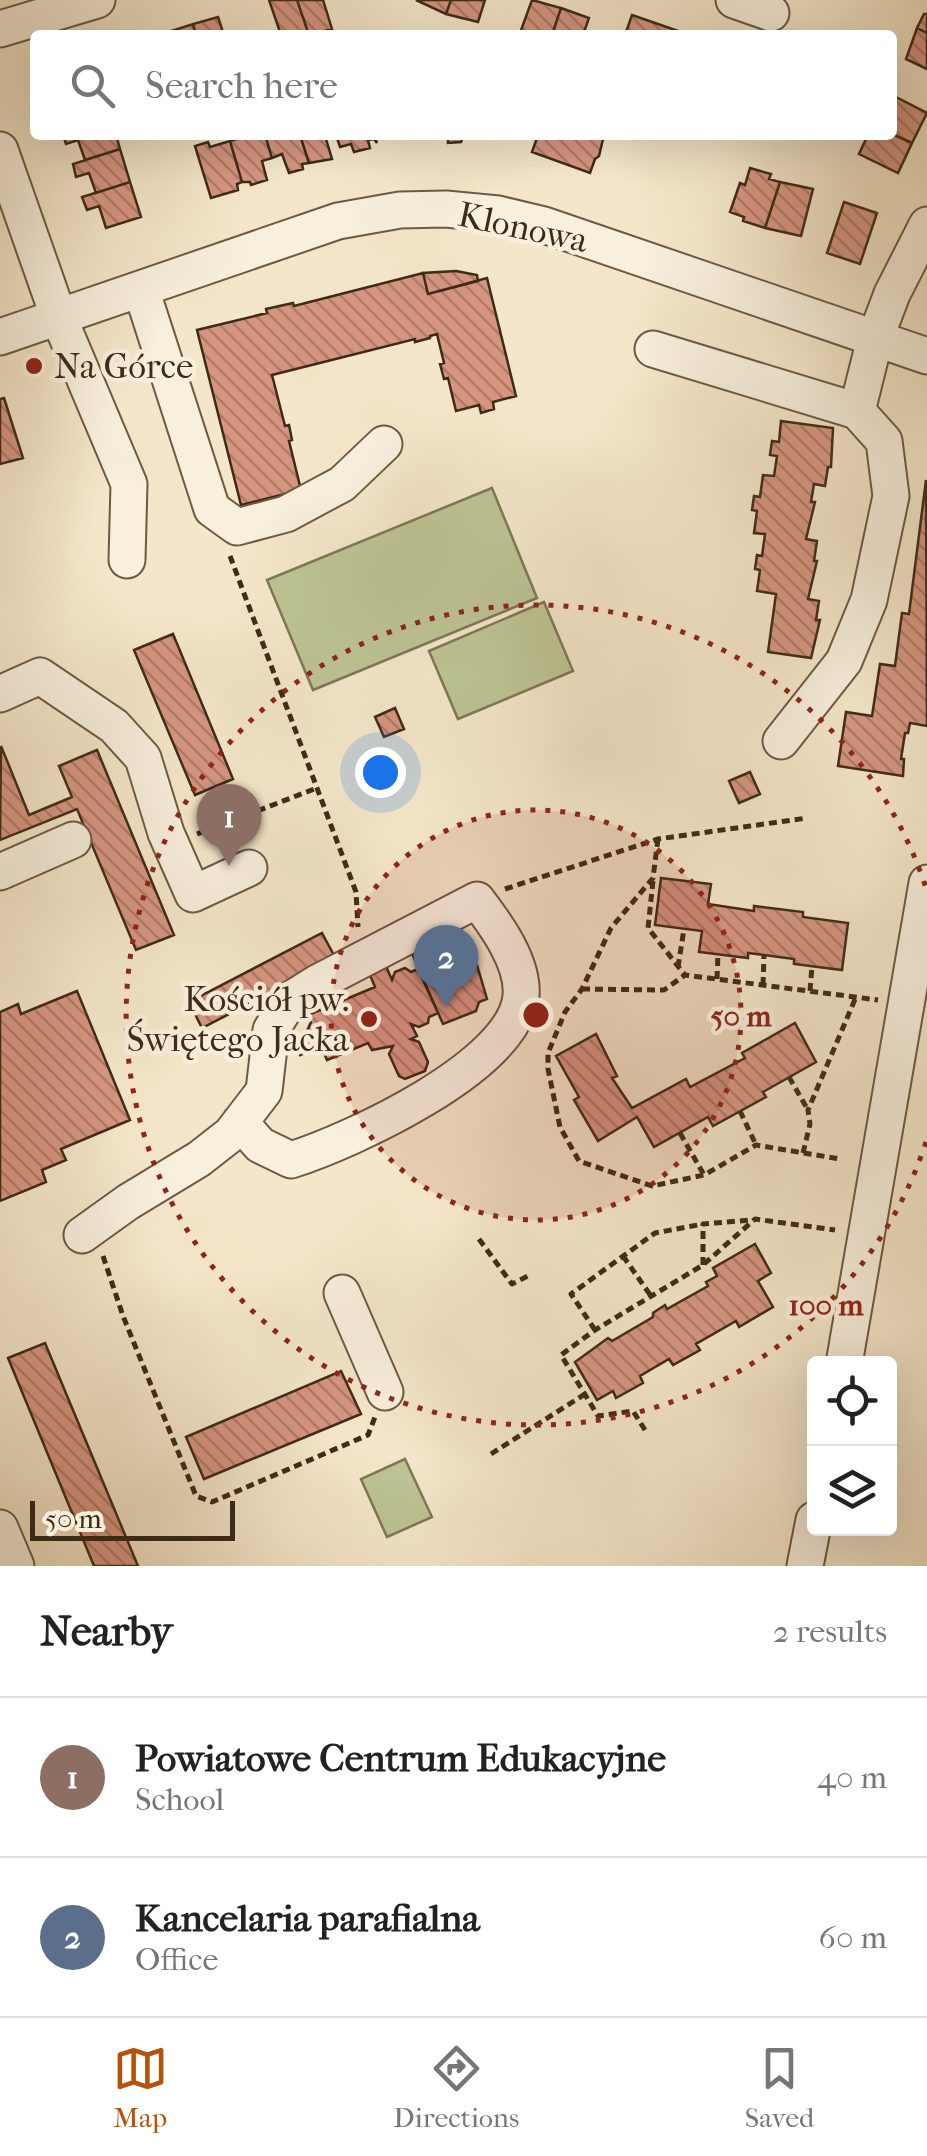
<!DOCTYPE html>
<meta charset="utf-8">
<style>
:root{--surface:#fff;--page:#f2f2f2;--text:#222;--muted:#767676;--line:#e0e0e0;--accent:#b45309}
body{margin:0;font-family:"IM FELL French Canon",serif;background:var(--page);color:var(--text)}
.controls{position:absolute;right:30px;bottom:30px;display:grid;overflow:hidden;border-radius:10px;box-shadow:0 10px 40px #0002}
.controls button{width:90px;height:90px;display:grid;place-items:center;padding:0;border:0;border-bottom:2px solid var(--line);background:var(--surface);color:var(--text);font:50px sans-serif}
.scale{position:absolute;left:30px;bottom:25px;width:205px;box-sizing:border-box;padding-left:10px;border:5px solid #3e2b17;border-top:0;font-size:28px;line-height:35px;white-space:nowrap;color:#3e2b17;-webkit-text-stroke:8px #f8efdd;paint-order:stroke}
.you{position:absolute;left:380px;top:772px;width:35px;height:35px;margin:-25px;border:8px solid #fff;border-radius:50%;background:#1a73e8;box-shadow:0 0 0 15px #1a73e833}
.badge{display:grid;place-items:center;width:65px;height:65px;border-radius:50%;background:var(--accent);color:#fff;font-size:32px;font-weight:700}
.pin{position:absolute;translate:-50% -82px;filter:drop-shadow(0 2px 5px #0008)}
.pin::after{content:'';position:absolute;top:52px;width:35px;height:30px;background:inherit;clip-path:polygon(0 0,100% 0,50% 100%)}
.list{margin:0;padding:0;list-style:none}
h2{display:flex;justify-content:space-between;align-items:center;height:130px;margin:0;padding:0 40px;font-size:42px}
h2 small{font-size:32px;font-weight:400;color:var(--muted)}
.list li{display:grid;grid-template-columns:65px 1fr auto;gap:30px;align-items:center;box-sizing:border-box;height:160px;padding:0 40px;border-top:2px solid var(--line)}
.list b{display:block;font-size:38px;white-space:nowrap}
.list p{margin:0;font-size:32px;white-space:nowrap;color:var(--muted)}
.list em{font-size:32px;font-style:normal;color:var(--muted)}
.icon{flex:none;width:55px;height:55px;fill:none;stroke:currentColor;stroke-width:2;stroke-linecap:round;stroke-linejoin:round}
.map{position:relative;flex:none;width:927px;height:1566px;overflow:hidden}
.search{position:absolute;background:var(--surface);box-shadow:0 10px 40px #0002;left:30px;right:30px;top:30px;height:110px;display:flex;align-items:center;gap:25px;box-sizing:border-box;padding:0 35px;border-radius:10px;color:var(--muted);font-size:38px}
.sheet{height:450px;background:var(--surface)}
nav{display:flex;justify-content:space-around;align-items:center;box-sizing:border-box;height:140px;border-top:2px solid var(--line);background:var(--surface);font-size:28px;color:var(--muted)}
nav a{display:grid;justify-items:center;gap:5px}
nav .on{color:var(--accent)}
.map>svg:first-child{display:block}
.park{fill:#bdc495;stroke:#7e7856;stroke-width:2.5}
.building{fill:url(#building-back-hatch);stroke:#3e2b17;stroke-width:2.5}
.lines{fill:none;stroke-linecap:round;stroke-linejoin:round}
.minor-casing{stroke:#6c5a44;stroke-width:39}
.path{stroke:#3e2b17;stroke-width:5;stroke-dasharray:8 5;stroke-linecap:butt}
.minor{stroke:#f8efdd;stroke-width:35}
.ring{fill:none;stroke:#8f2418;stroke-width:5;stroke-dasharray:5 10}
.poi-dot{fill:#8f2418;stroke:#f8efdd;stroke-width:4}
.labels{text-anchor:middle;stroke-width:9;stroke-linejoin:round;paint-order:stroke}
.street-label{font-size:35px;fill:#3e2b17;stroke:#f8efdd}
.poi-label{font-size:35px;fill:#3e2b17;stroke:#f8efdd;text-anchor:start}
.centre{fill:#8f2418;stroke:#f8efdd;stroke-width:5}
.ring-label{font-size:30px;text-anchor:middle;font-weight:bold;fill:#8f2418;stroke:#f8efdd;stroke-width:9;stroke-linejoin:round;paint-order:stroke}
</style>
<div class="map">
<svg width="927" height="1566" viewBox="0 0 927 1566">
<defs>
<pattern id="building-back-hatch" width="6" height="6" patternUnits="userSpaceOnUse" patternTransform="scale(2.5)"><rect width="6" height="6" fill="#d69581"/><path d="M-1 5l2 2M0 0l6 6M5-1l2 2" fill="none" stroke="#af7a69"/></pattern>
</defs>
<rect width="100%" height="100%" fill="#f4e6ca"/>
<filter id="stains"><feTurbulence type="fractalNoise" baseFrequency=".002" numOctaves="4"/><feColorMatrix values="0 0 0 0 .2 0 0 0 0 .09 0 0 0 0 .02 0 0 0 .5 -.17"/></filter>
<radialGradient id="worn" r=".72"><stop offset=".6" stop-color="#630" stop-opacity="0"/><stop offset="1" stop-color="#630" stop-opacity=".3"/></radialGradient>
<path class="park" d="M492 488 537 598 313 690 267 580Z
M544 602 573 671 458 719 429 651Z
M405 1459 432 1517 387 1537 361 1479Z"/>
<path class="building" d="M269 0H297L309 35H281Z
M297 0H323L332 29 309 35Z
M416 0H451L446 14Z
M451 0H485L478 22 446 14Z
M532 0 561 8 552 35 520 33Z
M561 8 589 18 583 35H552Z
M924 14H927V33L917 28Z
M632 15 684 33 683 35H625Z
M218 17 224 35H196L193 24Z
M193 24 196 35H169L168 32Z
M917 28 927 33V69L906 59Z
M892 95 927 113 912 143 892 134Z
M892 134 912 143 898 173 859 154 867 137 865 135Z
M63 135H116L120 149 85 160 78 140 66 144Z
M250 135H265L272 158 262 161 267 180 251 185 250 182H242L230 141Z
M265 135H300L309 163 302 164 303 169 289 173 282 154 272 158Z
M300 135H336L326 139 332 159 309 163Z
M336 135H374L377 143 374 139 368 140 370 148 354 152 351 144 340 147Z
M435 135H490L463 136 461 142 448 143V136Z
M538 135H604L599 156 595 159 590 173 532 152Z
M230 141 242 182 237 184 238 190 211 198 195 146 208 142 210 147Z
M120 149 130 182 96 193 89 173 76 177 73 164Z
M750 168 771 174 769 179 780 182 765 228 743 221 744 217 730 212 740 183 745 185Z
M130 182 141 217 106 228 99 206 87 210 82 197Z
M780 182 813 189 801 236 765 228Z
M844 202 877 213 860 264 827 253Z
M456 271 477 275 478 281 428 294 423 273Z
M423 273 428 294 487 278 516 396 493 402 494 409 481 413 479 405 456 411 448 378 444 379 440 364 444 363 437 334 430 336V338L415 342V339L272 375 285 426 289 425 292 440 289 441 301 490 241 505 197 330 267 313 266 309 293 303 294 306Z
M4 398 23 458 0 464V399Z
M781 421 833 428 831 467H828L825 486 814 484 811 502H815L806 539 817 541 814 561H817L808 599 819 601 816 620H820L811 658 768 652 776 594 757 591 760 570 755 569 757 555 762 556 765 534 754 533 757 511 752 510 754 496 760 497 763 475 774 476 777 456 770 455 772 441 779 442Z
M926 480 927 726 910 723 908 733H905L901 759H904L903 776 838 766 846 712 872 716 880 664 895 666 902 613 909 614Z
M173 634 233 779 195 795 134 650Z
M395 708 404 729 384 737 375 717Z
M1 746 29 815 72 797 59 766 97 750 174 935 136 950 77 809 0 840Z
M750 772 760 794 739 803 729 781Z
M661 878 711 884 708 904 754 911V906L803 912V917L848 923 842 970 794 964V959L764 955 748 953V958L699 952 702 931 655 925Z
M322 933 336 959 202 1028 189 1002Z
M461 937 472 962 477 965 487 999 479 1002 476 1011 443 1024 413 956Z
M386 966 392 980 395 972 405 968 411 972 418 969 438 1013 429 1017 428 1023 419 1027 411 1024 417 1036 411 1039 419 1042 428 1062 425 1071 405 1079 399 1076 389 1054 393 1046 372 1050 368 1043 327 1060 324 1053 314 1049 300 1055 294 1039 306 1033 311 1022 308 1015 375 987 370 975Z
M77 991 130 1120 61 1149 66 1160 42 1170 46 1182 0 1201V1012L18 1004 21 1014Z
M795 1023 816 1062 763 1092 766 1097 713 1126 708 1117 654 1147 637 1117 598 1141 574 1100 579 1097 556 1056 596 1034 617 1076 612 1078 632 1108 686 1079 690 1087 745 1058 742 1053Z
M755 1244 771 1273 758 1281 773 1307 739 1327 736 1321 696 1344 700 1350 673 1365 669 1359 640 1376 643 1383 616 1398 613 1391 597 1400 575 1362 608 1338 612 1341 653 1317V1313L665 1305 667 1309 708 1286 706 1282 717 1276 713 1268Z
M45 1343 138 1566H94L8 1358Z
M341 1371 361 1414 204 1479 186 1437Z"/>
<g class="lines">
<defs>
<path id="minor" d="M734 0 771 13
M0 29 97 0
M0 150 59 318 129 484 127 560
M141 289 212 509 237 527 286 514 342 484 384 444
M0 337 338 221 400 210 446 209 498 214 544 225 927 356
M653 349 857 411 875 339 892 294 927 225
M0 694 40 676 114 726 143 758 166 833 193 894 249 868
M781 741 844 661 869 600 891 496 884 441 857 411
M0 872 73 840
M82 1235 128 1202 199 1159 231 1134 264 1091 271 1030 290 1000 317 983 477 900C496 925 524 963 521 996 515 1066 351 1141 291 1160L260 1145 240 1122
M342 1293 385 1392
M844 1364 927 883
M0 1528 16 1566
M805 1566 814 1520"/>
</defs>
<use href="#minor" class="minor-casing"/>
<path class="path" d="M230 556 356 892 358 927
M197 834 317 788
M658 839 653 878 611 928 582 989 565 1012 548 1053V1069L560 1127 579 1161 652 1186 704 1175 756 1145 840 1159
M653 881 648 928 685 975
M505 889 658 839 807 818
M678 967 684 929
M717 979 718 954
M763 985 764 955
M582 989 664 990 685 975 878 1000
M810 991 812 966
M789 1077 808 1110
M740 1111 756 1145
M680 1133 704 1175
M803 1153 810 1124 808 1110 856 997
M479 1239 512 1284 530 1275
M103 1256 123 1316 196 1496 212 1502 368 1435 375 1417
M623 1256 651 1296
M703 1265V1224L751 1220
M595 1330 571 1294 655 1233 703 1224
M645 1430 633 1411 598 1416 561 1355 595 1330 703 1265 755 1219 835 1230
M491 1454 585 1394"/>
<use href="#minor" class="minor"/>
</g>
<circle cx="536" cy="1015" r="205" fill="#8f2418" fill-opacity=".12"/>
<g class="ring">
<circle cx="536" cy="1015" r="205"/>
<path d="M926 1142A410 410 0 1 1 926 888"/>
</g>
<g class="poi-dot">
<circle cx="34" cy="366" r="10"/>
<circle cx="369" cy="1019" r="10"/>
</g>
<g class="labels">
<g class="street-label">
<text transform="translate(523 227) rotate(12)" y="12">Klonowa</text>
</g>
<g class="poi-label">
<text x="54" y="378">Na Górce</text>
<text x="349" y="1011" text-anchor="end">Kościół pw.<tspan x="349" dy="40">Świętego Jacka</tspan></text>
</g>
</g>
<circle cx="536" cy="1015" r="15" class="centre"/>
<g class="ring-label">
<text x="741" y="1026">50 m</text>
<text x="826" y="1315">100 m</text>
</g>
<rect width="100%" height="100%" filter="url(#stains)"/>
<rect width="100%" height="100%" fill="url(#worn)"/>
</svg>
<div class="controls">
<button><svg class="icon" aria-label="locate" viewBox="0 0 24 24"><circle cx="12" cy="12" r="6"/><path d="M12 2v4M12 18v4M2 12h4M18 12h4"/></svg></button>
<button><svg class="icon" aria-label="layers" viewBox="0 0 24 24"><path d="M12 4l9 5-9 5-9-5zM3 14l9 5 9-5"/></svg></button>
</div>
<div class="scale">50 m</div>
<div class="you"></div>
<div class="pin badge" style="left:229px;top:866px;background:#8d6e63">1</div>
<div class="pin badge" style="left:446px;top:1007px;background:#5c6f8a">2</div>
<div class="search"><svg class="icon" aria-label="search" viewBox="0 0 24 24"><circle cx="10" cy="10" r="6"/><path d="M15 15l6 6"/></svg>Search here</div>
</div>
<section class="sheet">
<h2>Nearby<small>2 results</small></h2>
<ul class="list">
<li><span class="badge" style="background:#8d6e63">1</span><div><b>Powiatowe Centrum Edukacyjne</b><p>School</p></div><em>40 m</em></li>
<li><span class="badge" style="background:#5c6f8a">2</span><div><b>Kancelaria parafialna</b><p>Office</p></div><em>60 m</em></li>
</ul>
</section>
<nav>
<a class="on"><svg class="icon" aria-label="map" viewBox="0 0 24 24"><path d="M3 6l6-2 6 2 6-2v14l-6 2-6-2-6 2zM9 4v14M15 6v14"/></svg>Map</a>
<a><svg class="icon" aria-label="directions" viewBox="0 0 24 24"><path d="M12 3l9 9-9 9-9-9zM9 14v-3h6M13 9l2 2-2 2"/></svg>Directions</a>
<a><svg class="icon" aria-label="saved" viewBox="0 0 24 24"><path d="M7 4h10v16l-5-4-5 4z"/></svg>Saved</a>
</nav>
